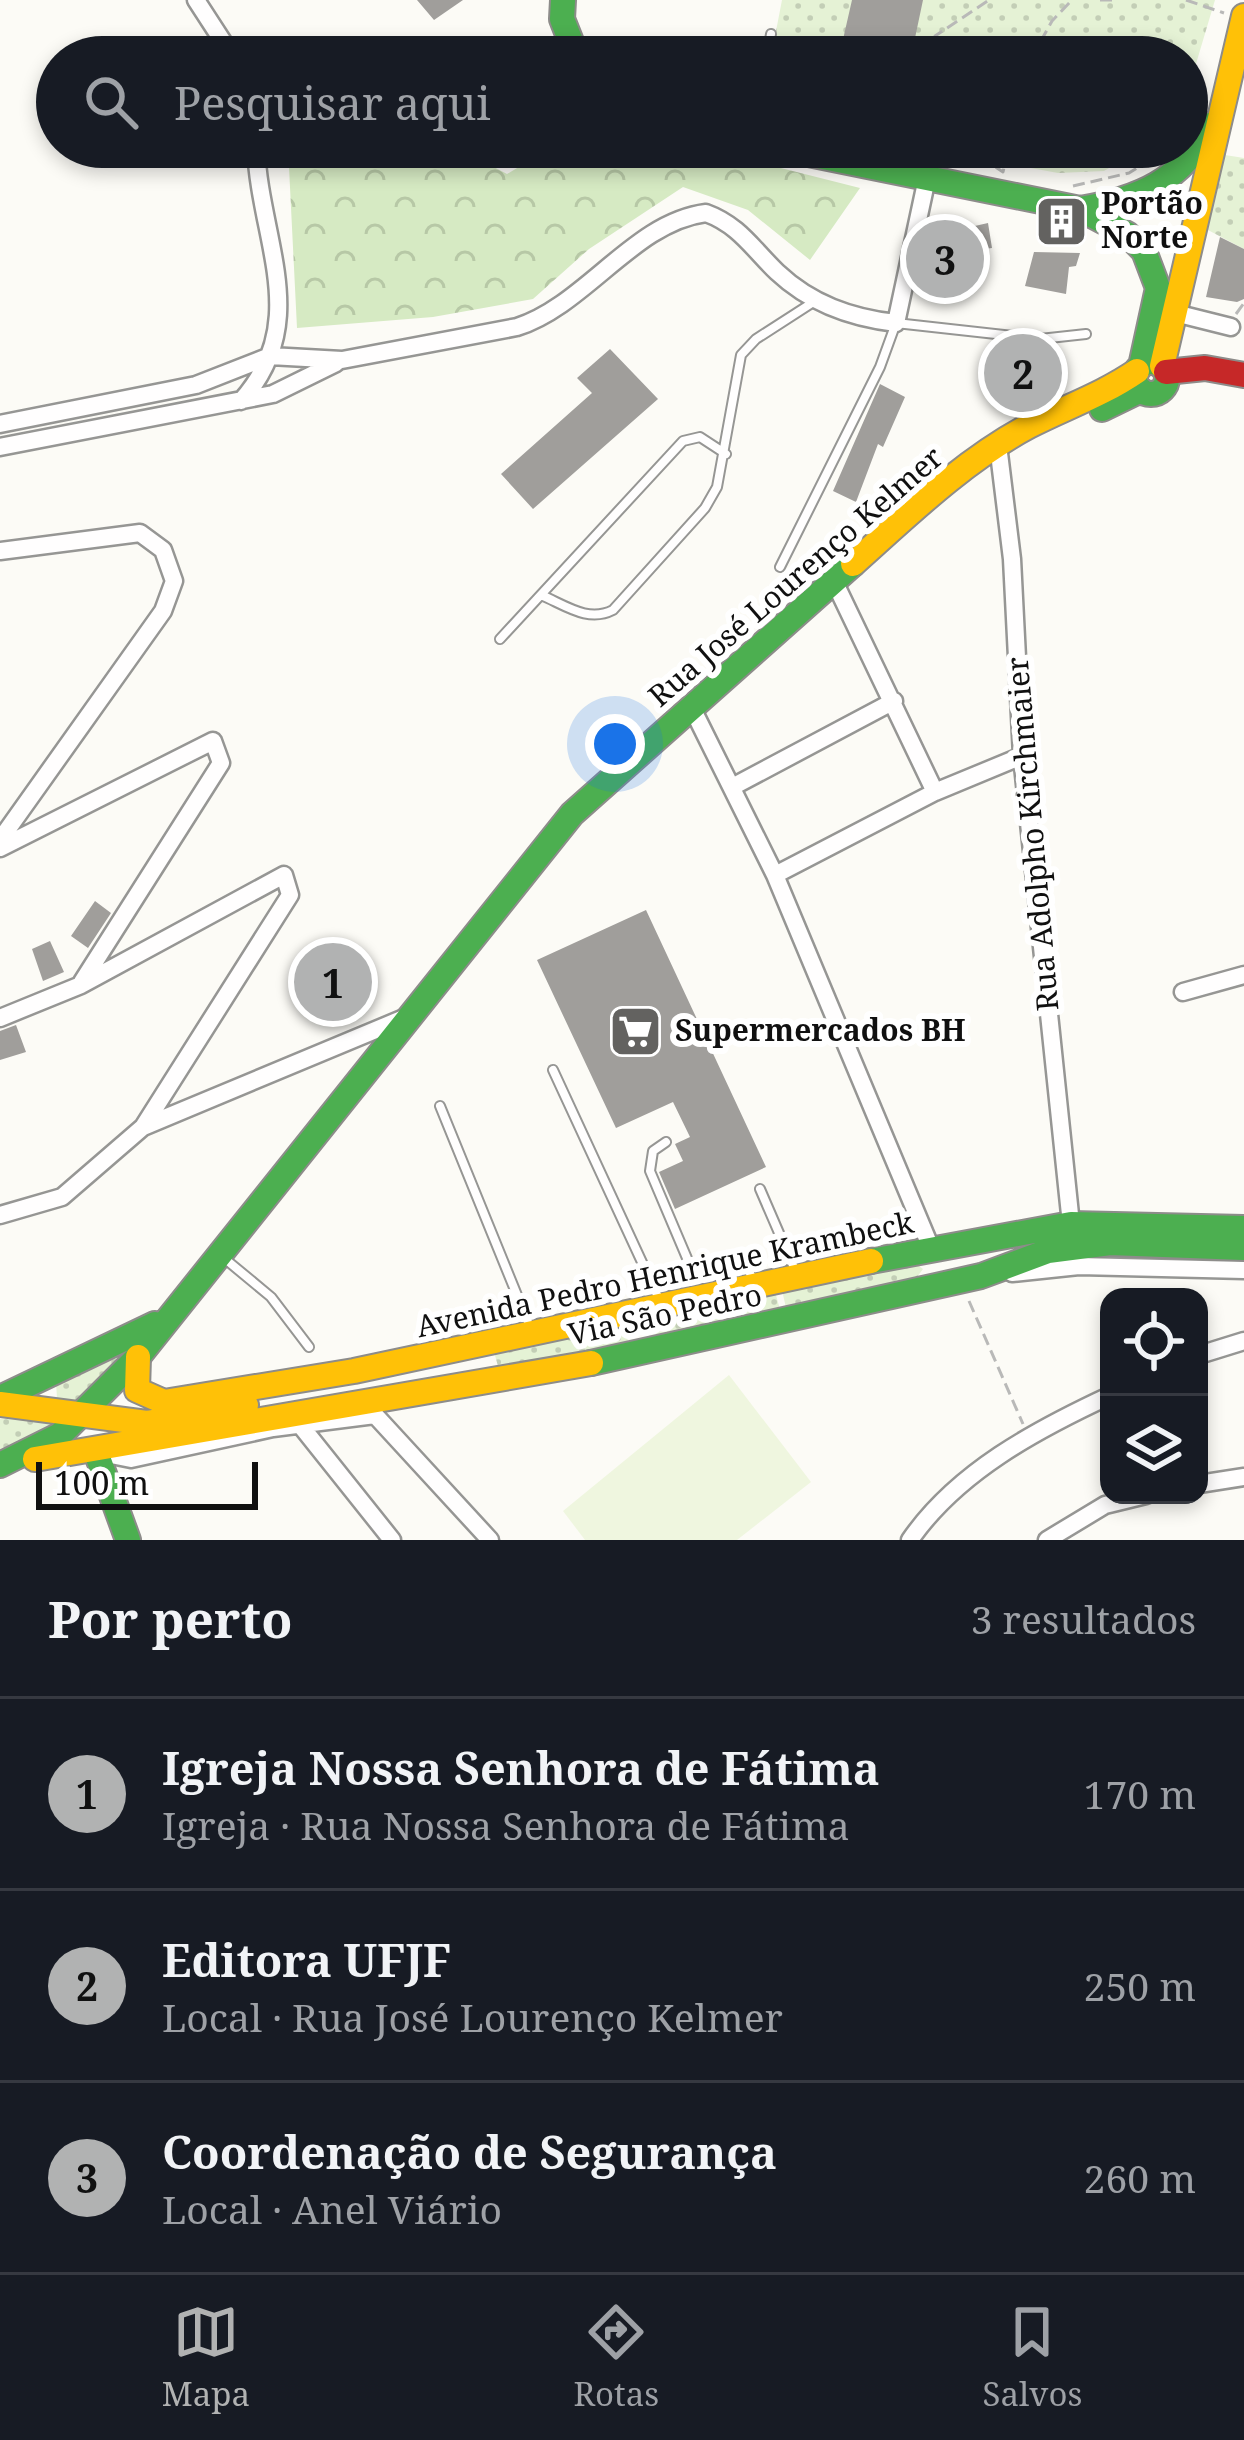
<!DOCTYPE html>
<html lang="pt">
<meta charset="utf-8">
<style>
:root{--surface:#171b24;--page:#242831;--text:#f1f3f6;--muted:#9ea1a6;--line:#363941;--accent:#b1b2b2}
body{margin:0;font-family:"Noto Serif",serif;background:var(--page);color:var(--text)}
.controls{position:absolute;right:36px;bottom:36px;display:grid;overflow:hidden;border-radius:24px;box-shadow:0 6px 18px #0003}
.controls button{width:108px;height:108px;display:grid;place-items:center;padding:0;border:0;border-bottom:3px solid var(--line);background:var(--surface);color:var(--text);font:60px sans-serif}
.scale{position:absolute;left:36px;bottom:30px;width:222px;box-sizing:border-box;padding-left:12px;border:6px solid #101010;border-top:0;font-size:33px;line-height:42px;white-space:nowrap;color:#101010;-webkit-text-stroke:9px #fff;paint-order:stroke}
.you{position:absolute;left:615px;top:744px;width:42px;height:42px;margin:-30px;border:9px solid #fff;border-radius:50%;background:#1a73e8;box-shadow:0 0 0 18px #1a73e833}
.badge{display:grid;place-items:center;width:78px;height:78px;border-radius:50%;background:var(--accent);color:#111;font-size:39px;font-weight:700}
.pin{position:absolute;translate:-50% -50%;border:6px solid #fff;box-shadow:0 3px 12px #0006}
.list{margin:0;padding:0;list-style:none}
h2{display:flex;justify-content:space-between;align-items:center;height:156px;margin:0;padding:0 48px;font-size:51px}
h2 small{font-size:39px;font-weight:400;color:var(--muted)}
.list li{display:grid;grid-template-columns:78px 1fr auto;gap:36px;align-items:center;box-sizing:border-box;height:192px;padding:0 48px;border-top:3px solid var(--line)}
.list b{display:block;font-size:45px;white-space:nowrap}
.list p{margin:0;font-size:39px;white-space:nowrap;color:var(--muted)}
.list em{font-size:39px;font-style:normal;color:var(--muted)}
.icon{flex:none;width:66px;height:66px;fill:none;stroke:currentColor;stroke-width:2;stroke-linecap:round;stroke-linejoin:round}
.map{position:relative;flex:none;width:1244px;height:1540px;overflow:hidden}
.search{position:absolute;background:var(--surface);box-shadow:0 6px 18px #0003;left:36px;right:36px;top:36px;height:132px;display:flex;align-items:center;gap:30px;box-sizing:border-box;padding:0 42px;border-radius:66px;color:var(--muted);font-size:45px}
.sheet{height:732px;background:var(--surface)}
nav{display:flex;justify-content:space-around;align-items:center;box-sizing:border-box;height:168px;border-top:3px solid var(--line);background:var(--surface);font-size:33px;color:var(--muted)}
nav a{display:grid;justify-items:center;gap:6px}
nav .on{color:var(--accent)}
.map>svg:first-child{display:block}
.grass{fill:url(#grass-dots)}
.forest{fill:url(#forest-crowns)}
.pitch{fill:#eff6df}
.building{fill:#a09e9b}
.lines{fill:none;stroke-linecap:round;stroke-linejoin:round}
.lane-casing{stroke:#969694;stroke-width:12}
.street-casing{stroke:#969694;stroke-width:21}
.fast-casing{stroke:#8d8c8a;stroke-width:28}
.slow-casing{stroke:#8d8c8a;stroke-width:28}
.jam-casing{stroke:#8d8c8a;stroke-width:28}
.path{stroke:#b9b9b8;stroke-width:3;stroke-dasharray:12 6;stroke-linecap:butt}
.lane{stroke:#fffefe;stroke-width:8}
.street{stroke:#fffefe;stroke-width:16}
.fast{stroke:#4caf50;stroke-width:24}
.slow{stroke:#ffc107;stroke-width:24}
.jam{stroke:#c62828;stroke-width:24}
.labels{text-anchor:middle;stroke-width:12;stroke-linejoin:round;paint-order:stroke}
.poi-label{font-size:30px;font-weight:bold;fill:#101010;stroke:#fff;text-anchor:start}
.street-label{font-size:30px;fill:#101010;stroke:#fff}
</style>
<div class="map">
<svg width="1244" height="1540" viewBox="0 0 1244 1540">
<defs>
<pattern id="grass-dots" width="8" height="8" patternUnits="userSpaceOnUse" patternTransform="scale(3)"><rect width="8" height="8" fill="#e5f2d5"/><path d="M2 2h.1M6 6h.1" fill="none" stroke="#c3ceb6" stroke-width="1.8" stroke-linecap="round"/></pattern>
<pattern id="forest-crowns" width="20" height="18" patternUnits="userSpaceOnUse" patternTransform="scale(3)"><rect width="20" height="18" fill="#d6eac3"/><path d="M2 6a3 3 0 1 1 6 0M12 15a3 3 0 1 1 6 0" fill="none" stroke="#b7c8a6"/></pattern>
</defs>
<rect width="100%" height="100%" fill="#fcfbf6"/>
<path class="grass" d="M782 0H1215L1187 94V57H771Z
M918 147H1145L1104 171 1058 173Z
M1225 155 1244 158V249L1206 229Z
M915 1263 923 1269 917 1277 817 1299 812 1306 787 1312 781 1286Z
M774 1288 781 1313 661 1338 653 1331 654 1323 756 1301 763 1290Z
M623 1322 629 1345 499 1370 493 1348Z
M117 1355 119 1360 78 1403 57 1398 56 1382Z
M13 1417 54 1423 56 1427 47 1440 0 1449V1419Z"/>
<path class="forest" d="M288 147H456L507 174 552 147H697L860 188 810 260 748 210 683 187 589 249 533 299 433 317 297 328Z"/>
<path class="pitch" d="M729 1375 811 1482 737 1540H585L563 1511Z"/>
<path class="building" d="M417 0H463L434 20Z
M852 0H923L911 57H839Z
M645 37 716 52V57H641Z
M988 223 992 248 970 251 966 272 954 269 949 293 923 287 932 250 944 233Z
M1220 237 1244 249V299L1237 302 1206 297Z
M1034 252 1080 253 1076 266 1069 267 1066 294 1025 286Z
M610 349 658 399 533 509 501 474 592 393 577 378Z
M1004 359 1045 368 1041 386 1000 378Z
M880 384 905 397 883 447 878 444 856 502 833 491Z
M95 901 111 913 88 948 71 936Z
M646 910 766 1167 675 1209 659 1172 683 1161 675 1144 690 1137 673 1102 616 1128 537 960Z
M50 941 64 972 43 981 32 949Z
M16 1025 26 1052 0 1060V1031Z"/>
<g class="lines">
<defs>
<path id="lane" d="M767 57 771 34
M780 567 880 367 896 323 1040 339 1086 334
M541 595C565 605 588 623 613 610L705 508 717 487 741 355 756 339 815 301
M500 639 683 441 700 437 726 454
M553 1070 659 1299
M440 1106 530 1327
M666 1142 653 1151 650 1171 692 1270 701 1273 743 1258 754 1282
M760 1189 795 1270
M224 1258 271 1297 309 1347"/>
<path id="street" d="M196 0 233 57
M1183 315 1231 327
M241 401C313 321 259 239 256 147
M0 424 196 385 270 356 342 360 517 327C586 305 634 222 706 213 739 225 753 249 777 272 811 304 851 318 896 323L927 178
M998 445 1012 559 1022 756 1071 1224
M0 447 273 394 336 363
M0 551 140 533 163 550 174 581 163 611 0 840
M834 581 935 792
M692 708 775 875 931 1248
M734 786 894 701
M0 848 213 741 221 763 82 982
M775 875 935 792 1022 756
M1183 992 1244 975
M0 1018 81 985 284 875 290 895 143 1127
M0 1215 62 1197 143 1127 409 1016
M1012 1273 1079 1266 1244 1270
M1199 1355 1244 1341
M301 1426 392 1540
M96 1452 131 1459 273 1428 375 1415 490 1540
M1199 1484 1244 1477
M910 1540C957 1472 1036 1430 1109 1396
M1047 1540 1105 1505 1146 1495"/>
<path id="fast" d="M563 0 562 19 577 57
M774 147 1080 209 1127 234 1144 251 1158 288 1141 366
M1080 209C1139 199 1183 181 1210 125
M1135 378a16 16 0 1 1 32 0a16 16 0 1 1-32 0Z
M1102 409 1141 390
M871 1261 1071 1224 1244 1228
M591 1363 981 1276 1048 1251 1110 1243 1244 1248
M0 1398 155 1324
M96 1452 128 1540
M0 1465 60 1435 138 1357 572 814 853 564"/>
<path id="slow" d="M1162 366 1244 16
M853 564C908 515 963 461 1029 426 1066 407 1102 395 1137 371
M138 1357 137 1390 164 1402 354 1371 871 1261
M0 1404 147 1423 246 1405
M35 1459 591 1363"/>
<path id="jam" d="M1166 372 1205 368 1244 375"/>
</defs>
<use href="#lane" class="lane-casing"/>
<use href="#street" class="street-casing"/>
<use href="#fast" class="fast-casing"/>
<use href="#slow" class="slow-casing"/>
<use href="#jam" class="jam-casing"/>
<path class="path" d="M1100 0H1115
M1186 0 1224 13
M783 45 832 57
M931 57 935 36 989 0
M1032 57 1052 21 1072 0
M966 147 1003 172 1009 147
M1073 186 1129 173 1170 147
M1236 314 1244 303
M969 1301 1023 1424"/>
<use href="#lane" class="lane"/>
<use href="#street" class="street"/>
<use href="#fast" class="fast"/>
<use href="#slow" class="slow"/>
<use href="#jam" class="jam"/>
</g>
<defs>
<symbol id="building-square" viewBox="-11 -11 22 22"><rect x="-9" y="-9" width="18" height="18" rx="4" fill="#636260" stroke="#fff"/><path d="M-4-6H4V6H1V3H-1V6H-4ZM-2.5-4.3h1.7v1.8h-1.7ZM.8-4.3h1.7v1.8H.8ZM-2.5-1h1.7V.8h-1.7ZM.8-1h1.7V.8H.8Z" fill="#fff"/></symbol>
<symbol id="supermarket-square" viewBox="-11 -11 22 22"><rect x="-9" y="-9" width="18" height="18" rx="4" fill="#636260" stroke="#fff"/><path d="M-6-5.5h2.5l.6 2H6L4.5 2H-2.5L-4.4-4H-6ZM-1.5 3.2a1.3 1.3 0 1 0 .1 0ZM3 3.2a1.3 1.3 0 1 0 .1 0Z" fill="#fff"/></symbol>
</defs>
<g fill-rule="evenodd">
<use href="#building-square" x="1032" y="192" width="59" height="59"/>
<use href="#supermarket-square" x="606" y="1002" width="59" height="59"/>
</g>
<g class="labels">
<g class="poi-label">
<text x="1101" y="214">Portão<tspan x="1101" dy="34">Norte</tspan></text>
<text x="675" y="1041">Supermercados BH</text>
</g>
<g class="street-label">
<text transform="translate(796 577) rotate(-41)" y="10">Rua José Lourenço Kelmer</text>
<text transform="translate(1033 834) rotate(-95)" y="10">Rua Adolpho Kirchmaier</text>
<text transform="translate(665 1275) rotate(-12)" y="10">Avenida Pedro Henrique Krambeck</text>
<text transform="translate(665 1315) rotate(-12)" y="10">Via São Pedro</text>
</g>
</g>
</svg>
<div class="controls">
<button><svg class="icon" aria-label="locate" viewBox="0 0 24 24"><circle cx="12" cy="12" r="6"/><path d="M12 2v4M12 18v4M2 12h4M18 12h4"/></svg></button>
<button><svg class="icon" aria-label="layers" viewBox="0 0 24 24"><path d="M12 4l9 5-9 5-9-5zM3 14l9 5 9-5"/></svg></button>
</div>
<div class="scale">100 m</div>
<div class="you"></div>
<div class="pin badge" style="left:333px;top:982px">1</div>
<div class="pin badge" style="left:1023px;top:373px">2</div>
<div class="pin badge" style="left:945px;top:259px">3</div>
<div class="search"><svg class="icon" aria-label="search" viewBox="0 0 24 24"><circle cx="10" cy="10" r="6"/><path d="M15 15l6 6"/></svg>Pesquisar aqui</div>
</div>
<section class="sheet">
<h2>Por perto<small>3 resultados</small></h2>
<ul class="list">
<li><span class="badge">1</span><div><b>Igreja Nossa Senhora de Fátima</b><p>Igreja · Rua Nossa Senhora de Fátima</p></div><em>170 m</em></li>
<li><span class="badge">2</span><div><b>Editora UFJF</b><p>Local · Rua José Lourenço Kelmer</p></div><em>250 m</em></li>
<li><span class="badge">3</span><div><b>Coordenação de Segurança</b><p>Local · Anel Viário</p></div><em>260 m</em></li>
</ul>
</section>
<nav>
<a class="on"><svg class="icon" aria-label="map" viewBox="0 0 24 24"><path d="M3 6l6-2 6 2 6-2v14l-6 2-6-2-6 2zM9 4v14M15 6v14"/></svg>Mapa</a>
<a><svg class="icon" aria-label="directions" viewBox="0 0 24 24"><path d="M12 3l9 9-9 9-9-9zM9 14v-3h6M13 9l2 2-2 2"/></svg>Rotas</a>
<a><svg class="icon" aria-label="saved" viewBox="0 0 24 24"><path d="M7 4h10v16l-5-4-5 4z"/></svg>Salvos</a>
</nav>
